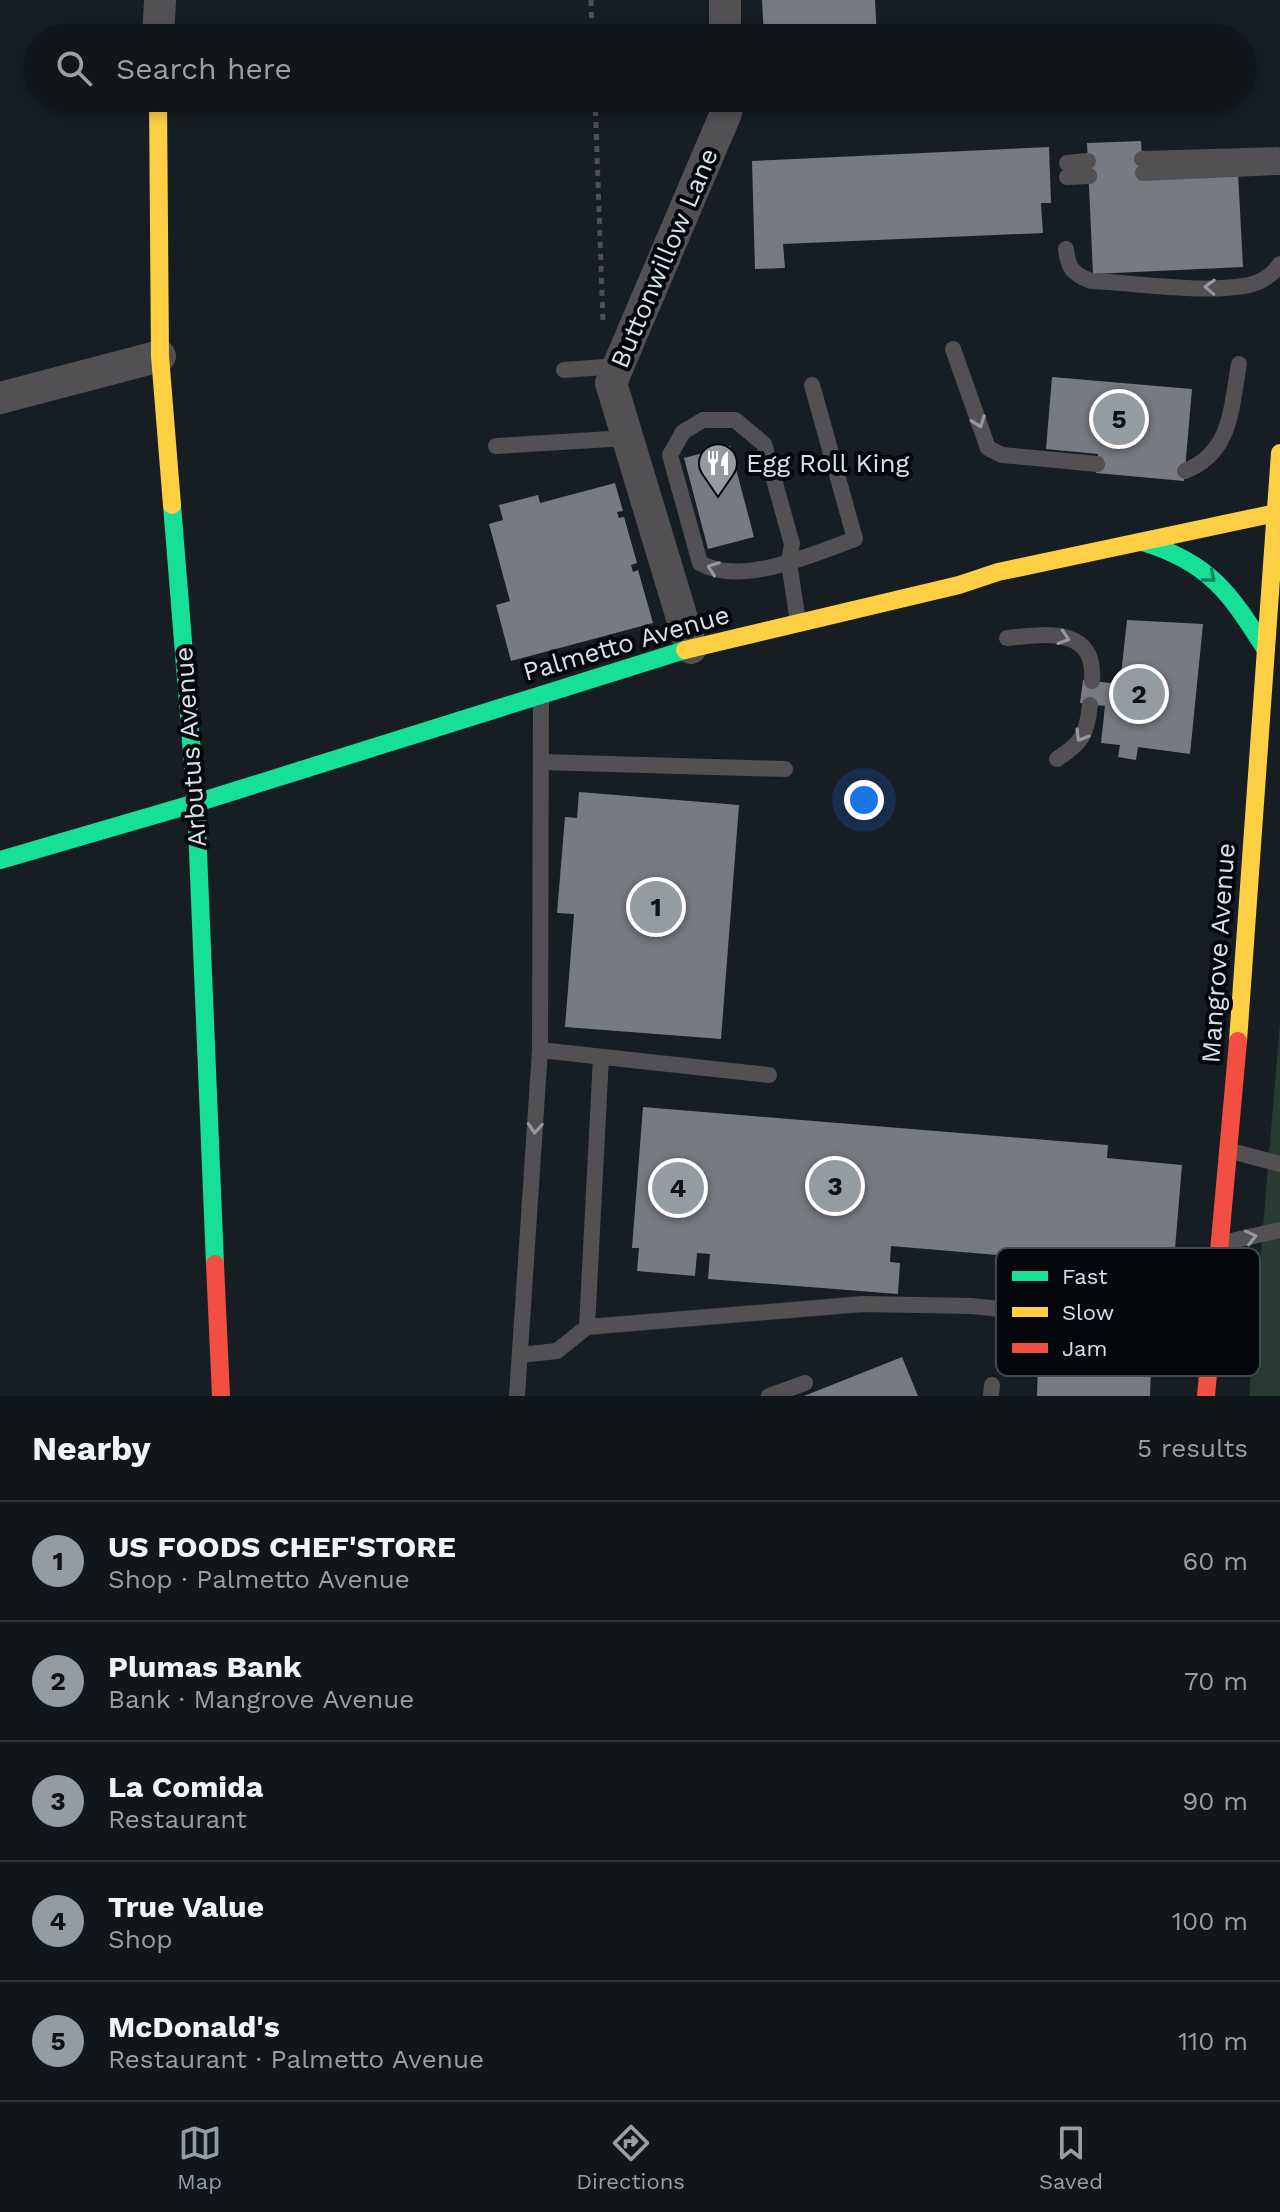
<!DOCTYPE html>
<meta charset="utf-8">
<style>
:root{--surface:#10161a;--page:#1e2327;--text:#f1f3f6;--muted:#9c9fa2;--line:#303539;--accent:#949ca2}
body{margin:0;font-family:"Work Sans",sans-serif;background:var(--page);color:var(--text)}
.you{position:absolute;left:864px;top:800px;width:28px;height:28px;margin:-20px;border:6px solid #fff;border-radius:50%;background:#1a73e8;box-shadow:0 0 0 12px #1a73e833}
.badge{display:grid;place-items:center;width:52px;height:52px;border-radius:50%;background:var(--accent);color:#111;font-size:26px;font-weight:700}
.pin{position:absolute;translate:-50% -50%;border:4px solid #fff;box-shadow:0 2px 8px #0006}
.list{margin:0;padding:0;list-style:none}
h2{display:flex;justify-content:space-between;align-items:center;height:104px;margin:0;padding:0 32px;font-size:34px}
h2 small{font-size:26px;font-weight:400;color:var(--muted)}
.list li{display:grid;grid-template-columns:52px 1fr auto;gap:24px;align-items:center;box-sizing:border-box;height:120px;padding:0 32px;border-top:2px solid var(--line)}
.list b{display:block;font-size:30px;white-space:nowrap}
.list p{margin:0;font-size:26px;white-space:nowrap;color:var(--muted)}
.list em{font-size:26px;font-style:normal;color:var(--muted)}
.icon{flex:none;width:44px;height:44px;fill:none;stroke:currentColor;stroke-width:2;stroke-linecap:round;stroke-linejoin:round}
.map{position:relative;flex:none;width:1280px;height:1396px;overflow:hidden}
.search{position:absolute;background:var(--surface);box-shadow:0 4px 12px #0003;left:24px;right:24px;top:24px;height:88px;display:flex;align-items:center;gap:20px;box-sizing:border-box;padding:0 28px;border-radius:44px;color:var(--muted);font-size:30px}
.sheet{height:704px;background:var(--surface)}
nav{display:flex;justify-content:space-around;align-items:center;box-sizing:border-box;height:112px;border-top:2px solid var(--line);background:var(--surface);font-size:22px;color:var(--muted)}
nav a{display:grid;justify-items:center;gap:4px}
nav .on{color:var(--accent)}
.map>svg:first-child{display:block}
.green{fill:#283a31}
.building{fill:#787a81}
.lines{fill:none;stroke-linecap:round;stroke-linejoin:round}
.path{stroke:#504f53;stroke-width:5;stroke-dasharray:6 6;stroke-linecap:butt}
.lane{stroke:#525052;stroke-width:16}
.street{stroke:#525052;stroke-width:32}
.fast{stroke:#16e098;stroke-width:18}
.slow{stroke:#ffcf43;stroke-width:18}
.jam{stroke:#f24e42;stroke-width:18}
.oneway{stroke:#95989c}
.oneway2{stroke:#0e7e59}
.labels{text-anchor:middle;stroke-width:8;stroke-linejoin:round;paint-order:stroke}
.street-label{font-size:26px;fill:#d8e0e7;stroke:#04070b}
.poi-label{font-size:26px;fill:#d8e0e7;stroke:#04070b;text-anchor:start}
.key{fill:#04070b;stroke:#44484d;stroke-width:2}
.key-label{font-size:22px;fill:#d8e0e7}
</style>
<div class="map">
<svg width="1280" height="1396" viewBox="0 0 1280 1396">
<rect width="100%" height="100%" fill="#161d23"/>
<path class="green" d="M1280 1022V1396H1249Z"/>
<path class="building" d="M762 0H875L877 38H764Z
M1141 141 1143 177 1238 173 1243 267 1093 274 1087 143Z
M1049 147 1051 203H1041L1043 233 783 244 785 268 755 269 752 161Z
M1052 377 1192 389 1184 481 1096 473 1098 454 1046 449Z
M730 446 754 537 708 549 684 458Z
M615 483 623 511 617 512 619 518 624 517 637 563 631 565 633 572 638 570 653 623 511 661 496 605 510 601 489 524 503 520 499 505 538 495 540 503Z
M1127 620 1203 624 1190 754 1138 747 1136 760 1118 757 1120 745 1101 743 1105 706 1080 703 1083 680 1120 684Z
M579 792 739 805 721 1039 565 1027 574 914 557 913 565 817 577 818Z
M643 1107 1108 1145 1107 1158 1182 1165 1171 1297 1090 1289 1093 1263 891 1246 890 1262 900 1263 898 1294 708 1279 710 1254 697 1253 695 1276 637 1271 639 1248H632Z
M902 1357 918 1396H804Z
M1038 1364 1151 1368 1150 1396H1037Z"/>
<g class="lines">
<path class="path" d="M591 0 592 38
M595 98 603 321
M595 108 699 104"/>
<path class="lane" d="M1142 159 1277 155
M1067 163 1088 161
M1143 173 1278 167
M1067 177 1089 176
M1066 249C1068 268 1073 274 1091 281 1136 283 1200 293 1243 286 1259 284 1271 277 1280 264
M953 349 988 448 1002 455 1097 464
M564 370 618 366
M496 446 627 438
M1185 471C1232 453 1231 407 1239 364
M798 622 789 562 792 544 764 444 735 420H703L683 432 670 455 700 563C742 587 812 554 855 539L812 385
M1007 638C1045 634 1096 626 1092 681
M1057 759C1082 743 1087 734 1090 705
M541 762 785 769
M540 1050 769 1075
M601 1057 587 1327 863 1304 971 1306 1210 1330
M1231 1151 1280 1164
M1223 1243 1280 1230
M520 1355 557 1351 587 1327
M517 1396 540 1050 541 696
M769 1396 805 1383
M991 1396 992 1385"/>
<path class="street" d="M725 0V38
M158 38 160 0
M0 398 160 356
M691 648 611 383 726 113 725 98"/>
<path class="fast" d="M172 505 196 803 215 1264
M1142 542C1209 562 1230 593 1266 650
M0 860 196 803 685 650"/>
<path class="slow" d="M158 98 160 356 172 505
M685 650 959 585 998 572 1276 513 1280 510
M1238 1041 1280 453"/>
<path class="jam" d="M215 1264 221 1396
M1206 1396 1238 1041"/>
</g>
<defs><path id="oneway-chevron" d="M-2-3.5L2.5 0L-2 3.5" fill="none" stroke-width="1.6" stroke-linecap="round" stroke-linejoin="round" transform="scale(2)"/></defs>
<g class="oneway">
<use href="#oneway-chevron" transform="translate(1210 287) rotate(-178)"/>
<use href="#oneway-chevron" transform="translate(979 422) rotate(70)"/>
<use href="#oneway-chevron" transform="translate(713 568) rotate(-160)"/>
<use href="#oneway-chevron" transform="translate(1064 638) rotate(18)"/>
<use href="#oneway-chevron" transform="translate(1081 736) rotate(121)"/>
<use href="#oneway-chevron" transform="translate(535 1128) rotate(94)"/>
<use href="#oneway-chevron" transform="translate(1251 1237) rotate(-13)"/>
</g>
<use class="oneway2" href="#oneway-chevron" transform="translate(1210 577) rotate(40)"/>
<defs>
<symbol id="restaurant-pin" viewBox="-11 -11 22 30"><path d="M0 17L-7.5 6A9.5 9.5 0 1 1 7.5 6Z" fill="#949ca2" stroke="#04070b"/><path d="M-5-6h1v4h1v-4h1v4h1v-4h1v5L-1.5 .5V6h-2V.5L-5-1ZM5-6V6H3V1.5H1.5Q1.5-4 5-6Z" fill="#fff"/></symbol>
</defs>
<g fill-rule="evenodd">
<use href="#restaurant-pin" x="696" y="441" width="44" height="60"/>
</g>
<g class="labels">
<g class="street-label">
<text transform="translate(664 258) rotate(-67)" y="9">Buttonwillow Lane</text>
<text transform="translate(626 643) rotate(-16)" y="9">Palmetto Avenue</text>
<text transform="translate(190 747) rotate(-94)" y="9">Arbutus Avenue</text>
<text transform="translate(1218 953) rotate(-86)" y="9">Mangrove Avenue</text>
</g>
<g class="poi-label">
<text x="746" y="472">Egg Roll King</text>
</g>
</g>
<rect x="996" y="1248" width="264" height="128" rx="12" class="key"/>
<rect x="1012" y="1271" width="36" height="10" fill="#16e098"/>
<rect x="1012" y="1307" width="36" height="10" fill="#ffcf43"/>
<rect x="1012" y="1343" width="36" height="10" fill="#f24e42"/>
<g class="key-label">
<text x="1062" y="1284">Fast</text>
<text x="1062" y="1320">Slow</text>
<text x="1062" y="1356">Jam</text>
</g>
</svg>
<div class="you"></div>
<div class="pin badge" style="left:656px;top:907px">1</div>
<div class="pin badge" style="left:1139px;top:694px">2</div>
<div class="pin badge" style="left:835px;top:1186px">3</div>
<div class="pin badge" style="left:678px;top:1188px">4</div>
<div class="pin badge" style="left:1119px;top:419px">5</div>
<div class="search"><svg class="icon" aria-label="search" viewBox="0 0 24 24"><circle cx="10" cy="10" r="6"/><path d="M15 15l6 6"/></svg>Search here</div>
</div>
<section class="sheet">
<h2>Nearby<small>5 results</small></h2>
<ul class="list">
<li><span class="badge">1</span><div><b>US FOODS CHEF'STORE</b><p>Shop · Palmetto Avenue</p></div><em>60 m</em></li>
<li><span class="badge">2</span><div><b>Plumas Bank</b><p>Bank · Mangrove Avenue</p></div><em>70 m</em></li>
<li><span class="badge">3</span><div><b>La Comida</b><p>Restaurant</p></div><em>90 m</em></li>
<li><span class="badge">4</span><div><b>True Value</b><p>Shop</p></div><em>100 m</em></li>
<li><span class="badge">5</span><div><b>McDonald's</b><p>Restaurant · Palmetto Avenue</p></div><em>110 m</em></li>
</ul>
</section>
<nav>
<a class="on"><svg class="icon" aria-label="map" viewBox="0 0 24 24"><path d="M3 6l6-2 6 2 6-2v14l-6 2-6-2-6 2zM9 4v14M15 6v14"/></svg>Map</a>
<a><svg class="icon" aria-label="directions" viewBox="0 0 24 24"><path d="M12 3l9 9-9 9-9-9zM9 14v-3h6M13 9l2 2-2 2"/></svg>Directions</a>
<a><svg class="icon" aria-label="saved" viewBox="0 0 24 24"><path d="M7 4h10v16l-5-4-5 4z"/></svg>Saved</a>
</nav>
